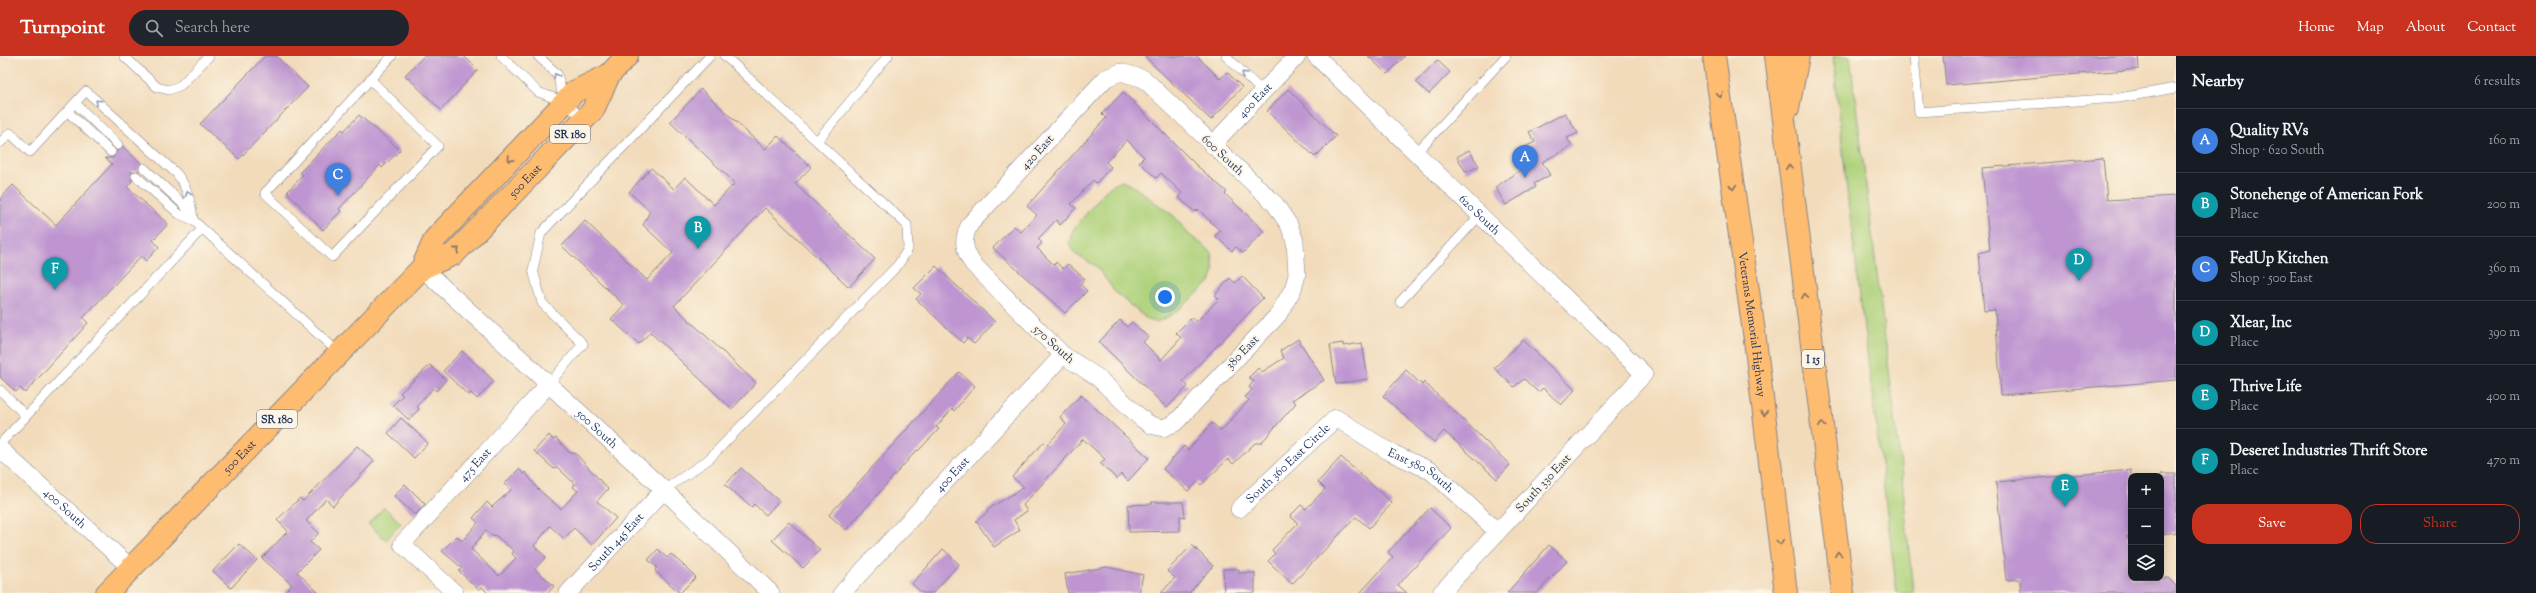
<!DOCTYPE html>
<meta charset="utf-8">
<style>
:root{--surface:#171b24;--page:#20242c;--text:#f1f3f6;--muted:#9ea1a6;--line:#363941;--accent:#c8321e}
body{margin:0;font-family:"Sorts Mill Goudy",serif;background:var(--page);color:var(--text)}
.controls{position:absolute;right:12px;bottom:12px;display:grid;overflow:hidden;border-radius:8px;box-shadow:0 2px 10px #0003}
.controls button{width:36px;height:36px;display:grid;place-items:center;padding:0;border:0;border-bottom:1px solid var(--line);background:var(--surface);color:var(--text);font:20px sans-serif}
.you{position:absolute;left:1165px;top:241px;width:14px;height:14px;margin:-10px;border:3px solid #fff;border-radius:50%;background:#1a73e8;box-shadow:0 0 0 6px #1a73e833}
.badge{display:grid;place-items:center;width:26px;height:26px;border-radius:50%;background:var(--accent);color:#fff;font-size:13px;font-weight:700}
.pin{position:absolute;translate:-50% -33px;filter:drop-shadow(0 1px 2px #0008)}
.pin::after{content:'';position:absolute;top:21px;width:14px;height:12px;background:inherit;clip-path:polygon(0 0,100% 0,50% 100%)}
.list{margin:0;padding:0;list-style:none}
h2{display:flex;justify-content:space-between;align-items:center;height:52px;margin:0;padding:0 16px;font-size:17px}
h2 small{font-size:13px;font-weight:400;color:var(--muted)}
.list li{display:grid;grid-template-columns:26px 1fr auto;gap:12px;align-items:center;box-sizing:border-box;height:64px;padding:0 16px;border-top:1px solid var(--line)}
.list b{display:block;font-size:15px;white-space:nowrap}
.list p{margin:0;font-size:13px;white-space:nowrap;color:var(--muted)}
.list em{font-size:13px;font-style:normal;color:var(--muted)}
.actions{display:flex;gap:8px;padding:12px 16px}
.actions a{flex:1;padding:9px 0;border:1px solid var(--accent);border-radius:16px;text-align:center;font-size:14px;color:var(--accent)}
.actions .main{background:var(--accent);color:#fff}
.icon{flex:none;width:22px;height:22px;fill:none;stroke:currentColor;stroke-width:2;stroke-linecap:round;stroke-linejoin:round}
.map{position:relative;flex:none;width:2176px;height:537px;overflow:hidden}
header{display:flex;align-items:center;gap:24px;box-sizing:border-box;height:56px;padding:0 20px;background:var(--accent);color:#fff}
header strong{font-size:19px}
nav{display:flex;gap:22px;margin-inline-start:auto;font-size:14px}
.search{width:280px;height:36px;background:var(--page);display:flex;align-items:center;gap:10px;box-sizing:border-box;padding:0 14px;border-radius:22px;color:var(--muted);font-size:15px}
main{display:flex}
aside{flex:1;background:var(--surface)}
.map>svg:first-child{display:block}
.green{fill:#aed17a;stroke:#64806c}
.building{fill:#be95d1;fill-rule:evenodd}
.lines{fill:none;stroke-linecap:round;stroke-linejoin:round}
.lane-casing{stroke:#86858c;stroke-width:10}
.street-casing{stroke:#86858c;stroke-width:18}
.primary-casing{stroke:#86858c;stroke-width:24}
.highway-casing{stroke:#86858c;stroke-width:24}
.lane{stroke:#fff;stroke-width:9}
.street{stroke:#fff;stroke-width:17}
.primary{stroke:#febc70;stroke-width:22}
.highway{stroke:#febc70;stroke-width:22}
.oneway{stroke:#8d97ae}
.oneway2{stroke:#816e66}
.labels{text-anchor:middle;stroke-width:4;stroke-linejoin:round;paint-order:stroke}
.shield{fill:#fcf5e5;stroke:#5e6a86;stroke-width:1}
.shield-label{font-size:11px;font-weight:bold;fill:#1b2f5e}
.street-label{font-size:12px;fill:#1b2f5e;stroke:#fcf5e5}
</style>
<header>
<strong>Turnpoint</strong>
<div class="search"><svg class="icon" aria-label="search" viewBox="0 0 24 24"><circle cx="10" cy="10" r="6"/><path d="M15 15l6 6"/></svg>Search here</div>
<nav><a>Home</a><a>Map</a><a>About</a><a>Contact</a></nav>
</header>
<main>
<div class="map">
<svg width="2176" height="537" viewBox="0 0 2176 537">
<rect width="100%" height="100%" fill="#fcf5e5"/>
<filter id="ink" filterUnits="userSpaceOnUse"><feTurbulence type="fractalNoise" baseFrequency=".025" numOctaves="2"/><feDisplacementMap in="SourceGraphic" scale="8" xChannelSelector="R" yChannelSelector="G"/><feConvolveMatrix kernelMatrix="1 2 1 2 8 2 1 2 1" color-interpolation-filters="sRGB"/></filter>
<filter id="wash" filterUnits="userSpaceOnUse"><feTurbulence type="fractalNoise" baseFrequency=".012" numOctaves="4" result="noise"/><feDisplacementMap in="SourceGraphic" scale="16" xChannelSelector="R" yChannelSelector="G"/><feGaussianBlur stdDeviation="0.9" result="paint"/><feColorMatrix in="noise" values="0 0 0 0 0 0 0 0 0 0 0 0 0 0 0 0 0 1.4 0 .05"/><feComposite in="paint" operator="in"/></filter>
<g filter="url(#wash)">
<rect width="100%" height="100%" fill="#f2dbbb"/>
<path class="green" d="M1833 0H1850L1901 411 1913 537H1897L1848 144Z
M1121 125 1130 128 1175 161 1188 178 1207 192 1212 198 1214 215 1210 226 1181 252 1166 262 1156 266 1148 264 1116 237 1096 210 1075 198 1069 186 1073 174 1105 135 1111 130Z
M384 451 401 467 386 484 368 468Z"/>
<g id="blocks">
<path class="building" d="M265 0H276L308 31 239 103 200 68Z
M424 0H464L478 14 441 54 405 19Z
M1144 0H1197L1220 23 1227 16 1242 31 1211 64Z
M1368 0H1405L1387 18Z
M1943 0H2138L2139 13 1946 29Z
M1437 4 1450 16 1429 38 1416 26Z
M701 33 765 93 778 80 811 111 795 128 875 203 849 231 765 152 674 250 756 327 732 353 650 276 639 288 611 263 624 249 562 190 585 165 647 224 673 197 643 169 650 155 629 136 651 112 674 133 685 121 714 149 735 127 670 66Z
M1288 33 1336 80 1315 101 1267 55Z
M1123 36 1196 109 1227 136 1225 138 1264 175 1243 197 1236 191 1232 195 1215 180 1220 175 1198 153 1195 156 1178 141 1182 137 1161 117 1156 122 1139 106 1144 101 1127 84 1106 106 1111 111 1096 127 1093 124 1071 148 1076 152 1060 169 1056 164 1038 183 1042 187 1037 192 1054 209 1056 206 1063 213 1068 208 1085 223 1080 228 1087 235 1065 257 993 192 1014 170 1021 176 1037 159 1027 150 1106 62 1102 58Z
M1565 57 1578 77 1567 82 1572 90 1542 106 1550 119 1534 128 1536 131 1506 149 1495 131 1524 112 1515 96 1535 86 1529 76Z
M359 59 400 94 382 112 380 109 339 153 341 155 323 174 287 136 303 119 300 116 342 73 344 75Z
M123 91 141 107 139 115 131 116 132 125 127 131 168 168 153 184 159 191 146 205 141 200 83 262 88 267 25 337 20 332 16 336 0 321V143L13 129 56 169 112 108 105 102H113L117 95Z
M1469 94 1479 110 1466 116 1457 101Z
M2103 102 2107 144 2176 140V324L2001 339 1995 254 1984 255 1979 197 1990 194 1982 112Z
M936 210 995 266 974 288 967 282 963 287 916 243 921 238 914 232Z
M1242 220 1263 242 1183 325 1188 330 1167 352 1099 286 1120 264 1127 271 1132 266 1148 281 1143 286 1161 304 1181 282 1176 277 1192 261 1196 266 1219 243 1215 239 1230 222 1235 227Z
M1298 283 1324 324 1292 344 1296 347 1261 387H1255L1233 408 1228 403 1201 429 1198 426 1188 435 1163 413 1184 390 1188 394 1212 367 1221 375 1249 344 1245 341 1252 334 1249 331 1254 325 1249 321 1258 312 1262 316 1284 302 1280 295Z
M1523 284 1575 334 1561 349 1543 332 1538 336 1524 323 1514 331 1494 312Z
M1343 287V290L1362 287 1368 323 1336 328 1330 289Z
M462 295 494 325 477 343 471 337 468 339 443 315Z
M430 309 446 324 436 335 433 332 417 350 419 353 409 364 393 349 403 339 400 337Z
M1406 314 1422 329 1424 326 1510 409 1497 423 1444 375 1434 386 1383 340Z
M959 316 975 330 954 355 952 353 936 371 939 373 918 395 917 394 846 474 829 459Z
M1081 339 1149 402 1128 425 1121 418 1117 423 1100 407 1105 403 1083 383 1023 449 1027 455 1014 464 1020 474 994 491 976 465 988 456 987 454 1024 431 1012 421 1044 386 1047 389 1066 368 1060 361Z
M401 362 428 387 414 402 388 377Z
M549 379 553 384 556 382 569 396 576 398 608 433 597 445 616 462 592 489 574 472 564 483 550 470 534 490 546 501 535 513 554 530 548 537H488L482 531 479 534 459 515 462 512 442 495 457 480 462 485 478 467 473 462 487 446 492 451 511 434 504 428 519 413 524 418 525 416 538 433 561 453 578 435 573 431 575 428 557 411 554 413 534 395ZM486 474 493 481 495 479 514 495 512 498 516 502 499 520 471 493Z
M357 390 374 405 333 450 326 443 306 465 319 477 310 486 319 494 297 516 319 537H284L292 529 262 502 288 475 277 464 300 442 303 445Z
M1341 401 1392 447 1369 472 1356 461 1292 528 1268 505 1275 498 1272 494 1298 467 1290 460 1301 449 1306 453 1325 433 1318 426Z
M741 412 779 445 766 459 754 448 752 451 725 429Z
M2131 414V480L2126 481 2131 485V522H2168L2176 530V537H2021L2020 523 2006 524 1996 426Z
M2161 418H2176V476L2161 478Z
M405 428 425 448 415 459 394 440Z
M1151 446H1183L1185 461 1180 460V475L1129 476 1128 449 1153 448Z
M1430 452 1451 472 1398 529 1407 537H1360L1393 501 1388 496Z
M789 466 820 494 803 512 772 484Z
M239 488 257 504 231 532 213 515Z
M1192 489 1213 510 1189 537H1161L1175 522 1167 515Z
M1549 489 1567 505 1537 537H1507Z
M658 493 667 502 671 498 696 521 680 537 655 515 657 511 648 504Z
M943 493 959 508 933 537H922L912 528Z
M1107 511 1143 519 1139 537H1068L1065 518Z
M1223 513H1239V517H1255V537H1224Z"/>
</g>
</g>
<g filter="url(#ink)">
<use href="#blocks" fill-opacity="0" stroke="#86858c" stroke-width="1"/>
<g class="lines">
<defs>
<path id="lane" d="M124 0 157 31 169 34 181 29 209 0
M501 0 538 36 565 46 584 64
M538 0 557 18 564 44
M1226 0 1263 36
M1914 0 1919 56 2119 42 2176 32
M370 23 438 90 332 201 265 137 392 0
M76 48 118 89
M68 56 111 96
M817 85 888 0
M0 87 10 77 30 96 86 35 177 118C188 133 191 146 193 164L340 298
M1416 97 1506 0
M144 112 186 151 190 159
M136 120 179 158 193 164
M1400 246 1480 159
M548 329 583 288 542 247 533 214 541 177 710 0
M0 334 26 360
M0 388 202 173
M664 434 709 403 898 209 908 193 907 169 725 0"/>
<g id="street">
<path id="s1" d="M1316 0 1644 318 1441 537"/>
<path d="M1121 16 1144 23 1275 148 1289 169 1295 185 1297 219 1293 233 1278 259 1175 367 1163 372 1151 369 1142 363 1097 321 1063 299 973 208C963 193 962 183 970 168L1106 22Z"/>
<path id="s2" d="M1212 89 1297 0"/>
<path id="s3" d="M422 212 664 434 771 537"/>
<path id="s4" d="M0 393 131 512"/>
<path id="s5" d="M1239 453 1336 362 1390 396 1431 415 1498 476"/>
<path id="s6" d="M455 537 402 488 548 329"/>
<path id="s7" d="M568 537 664 434"/>
<path id="s8" d="M842 537 1063 299"/>
</g>
<g id="primary">
<path id="s9" d="M422 212 454 198 520 130 593 54 609 19"/>
<path id="s10" d="M107 537 422 212 435 183 567 44 574 36 609 19 627 0"/>
</g>
<g id="highway">
<path id="s11" d="M1714 0 1754 276 1786 537"/>
<path d="M1776 0 1843 537"/>
<path d="M1788 52 1798 0"/>
</g>
</defs>
<use href="#lane" class="lane-casing"/>
<use href="#street" class="street-casing"/>
<use href="#primary" class="primary-casing"/>
<use href="#highway" class="highway-casing"/>
<use href="#lane" class="lane"/>
<use href="#street" class="street"/>
<use href="#primary" class="primary"/>
<use href="#highway" class="highway"/>
</g>
<defs><path id="oneway-chevron" d="M-2-3.5L2.5 0L-2 3.5" fill="none" stroke-width="1.6" stroke-linecap="round" stroke-linejoin="round"/></defs>
<g class="oneway">
<use href="#oneway-chevron" transform="translate(1244 18) rotate(-136)"/>
<use href="#oneway-chevron" transform="translate(556 20) rotate(-119)"/>
<use href="#oneway-chevron" transform="translate(98 46) rotate(-137)"/>
<use href="#oneway-chevron" transform="translate(188 138) rotate(-109)"/>
</g>
<g class="oneway2">
<use href="#oneway-chevron" transform="translate(1720 39) rotate(81)"/>
<use href="#oneway-chevron" transform="translate(510 103) rotate(133)"/>
<use href="#oneway-chevron" transform="translate(1789 111) rotate(-97)"/>
<use href="#oneway-chevron" transform="translate(1733 131) rotate(82)"/>
<use href="#oneway-chevron" transform="translate(457 194) rotate(-41)"/>
<use href="#oneway-chevron" transform="translate(1805 240) rotate(-97)"/>
<use href="#oneway-chevron" transform="translate(1764 357) rotate(83)"/>
<use href="#oneway-chevron" transform="translate(1822 369) rotate(-97)"/>
<use href="#oneway-chevron" transform="translate(1780 486) rotate(83)"/>
<use href="#oneway-chevron" transform="translate(1838 498) rotate(-97)"/>
</g>
</g>
<g class="labels">
<g class="shield">
<rect x="550" y="69" width="40" height="18" rx="3"/>
<rect x="1802" y="294" width="22" height="18" rx="3"/>
<rect x="257" y="354" width="40" height="18" rx="3"/>
</g>
<g class="shield-label">
<text x="570" y="82">SR 180</text>
<text x="1813" y="307">I 15</text>
<text x="277" y="367">SR 180</text>
</g>
<g class="street-label">
<text dy="4" stroke="none"><textPath href="#s2" startOffset="62">400 East</textPath></text>
<text transform="translate(1037 96) rotate(-48)" y="4">420 East</text>
<text transform="translate(1223 99) rotate(43)" y="4">600 South</text>
<text dy="4" stroke="none"><textPath href="#s9" startOffset="137">500 East</textPath></text>
<text dy="4" stroke="none"><textPath href="#s1" startOffset="228">620 South</textPath></text>
<text dy="4" stroke="none"><textPath href="#s11" startOffset="271">Veterans Memorial Highway</textPath></text>
<text transform="translate(1054 288) rotate(42)" y="4">570 South</text>
<text transform="translate(1242 296) rotate(-46)" y="4">380 East</text>
<text dy="4" stroke="none"><textPath href="#s3" startOffset="238">500 South</textPath></text>
<text dy="4" stroke="none"><textPath href="#s10" startOffset="190">500 East</textPath></text>
<text dy="4" stroke="none"><textPath href="#s5" startOffset="67">South 360 East Circle</textPath></text>
<text dy="4" stroke="none"><textPath href="#s6" startOffset="180">475 East</textPath></text>
<text dy="4" stroke="none"><textPath href="#s5" startOffset="233">East 580 South</textPath></text>
<text dy="4" stroke="none"><textPath href="#s8" startOffset="162">400 East</textPath></text>
<text transform="translate(1543 427) rotate(-47)" y="4">South 330 East</text>
<text dy="4" stroke="none"><textPath href="#s4" startOffset="88">400 South</textPath></text>
<text dy="4" stroke="none"><textPath href="#s7" startOffset="70">South 445 East</textPath></text>
</g>
</g>
</svg>
<div class="controls">
<button>+</button>
<button>−</button>
<button><svg class="icon" aria-label="layers" viewBox="0 0 24 24"><path d="M12 4l9 5-9 5-9-5zM3 14l9 5 9-5"/></svg></button>
</div>
<div class="you"></div>
<div class="pin badge" style="left:1525px;top:122px;background:#3f7fe0">A</div>
<div class="pin badge" style="left:698px;top:193px;background:#0f9aa8">B</div>
<div class="pin badge" style="left:338px;top:140px;background:#3f7fe0">C</div>
<div class="pin badge" style="left:2079px;top:225px;background:#0f9aa8">D</div>
<div class="pin badge" style="left:2065px;top:451px;background:#0f9aa8">E</div>
<div class="pin badge" style="left:55px;top:234px;background:#0f9aa8">F</div>
</div>
<aside>
<h2>Nearby<small>6 results</small></h2>
<ul class="list">
<li><span class="badge" style="background:#3f7fe0">A</span><div><b>Quality RVs</b><p>Shop · 620 South</p></div><em>160 m</em></li>
<li><span class="badge" style="background:#0f9aa8">B</span><div><b>Stonehenge of American Fork</b><p>Place</p></div><em>200 m</em></li>
<li><span class="badge" style="background:#3f7fe0">C</span><div><b>FedUp Kitchen</b><p>Shop · 500 East</p></div><em>360 m</em></li>
<li><span class="badge" style="background:#0f9aa8">D</span><div><b>Xlear, Inc</b><p>Place</p></div><em>390 m</em></li>
<li><span class="badge" style="background:#0f9aa8">E</span><div><b>Thrive Life</b><p>Place</p></div><em>400 m</em></li>
<li><span class="badge" style="background:#0f9aa8">F</span><div><b>Deseret Industries Thrift Store</b><p>Place</p></div><em>470 m</em></li>
</ul>
<div class="actions"><a class="main">Save</a><a>Share</a></div>
</aside>
</main>
